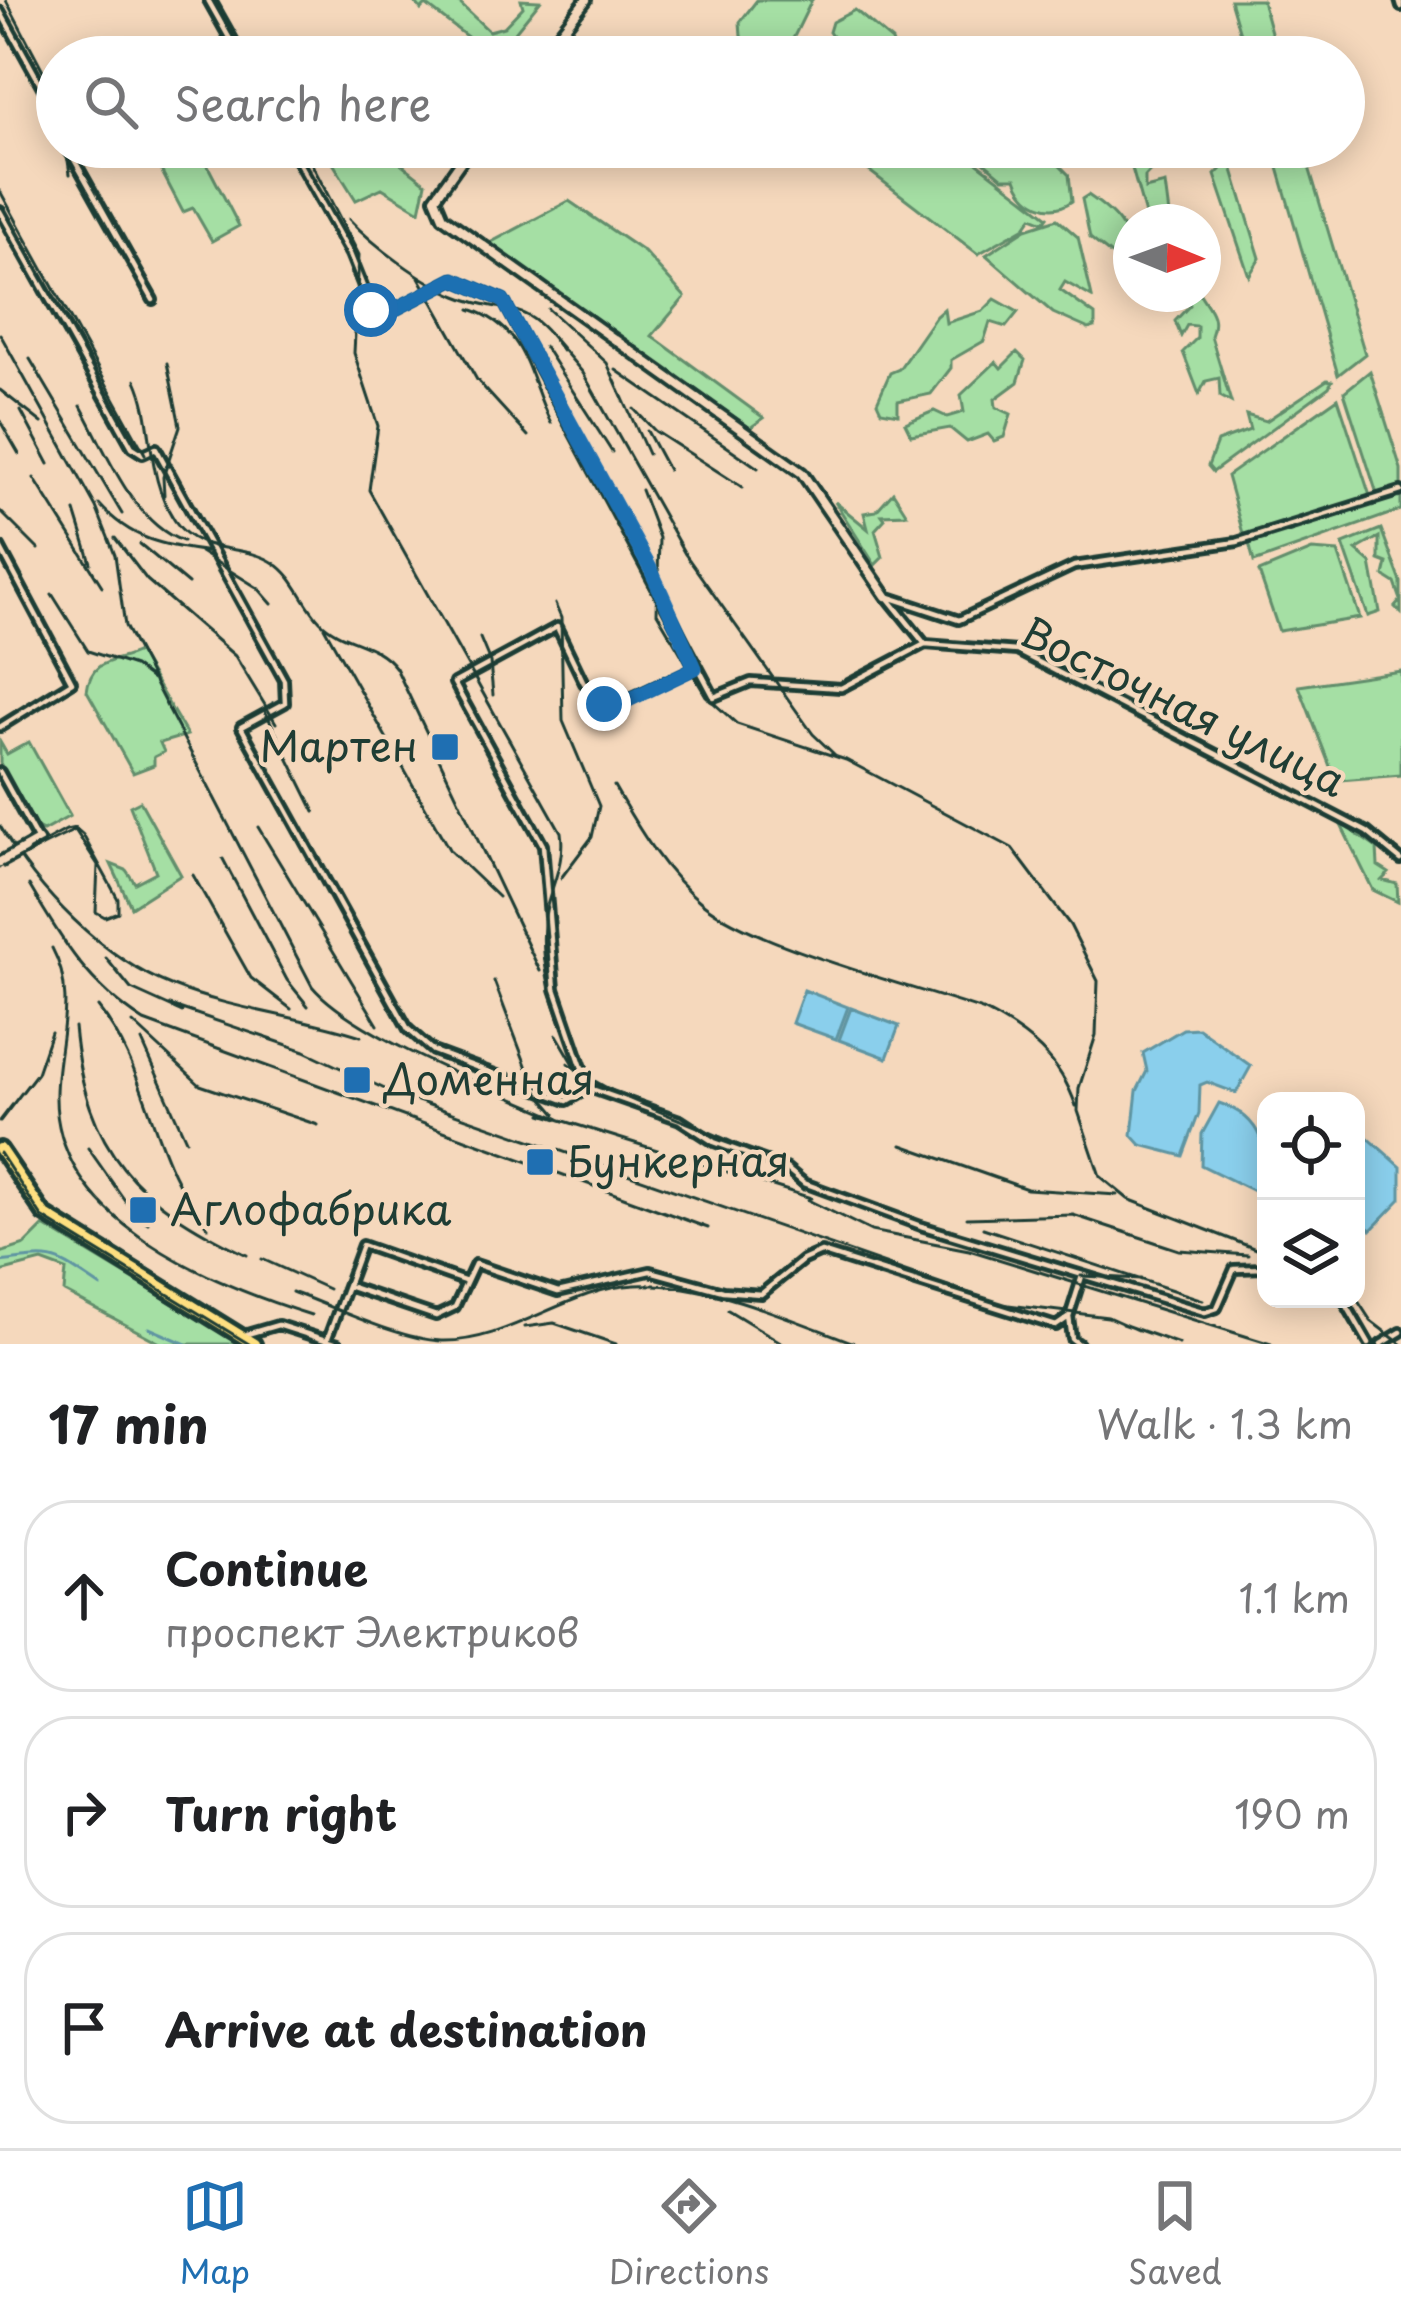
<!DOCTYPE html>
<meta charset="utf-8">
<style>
:root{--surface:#fff;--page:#f6f6f6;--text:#202124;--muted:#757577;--line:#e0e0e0;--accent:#1f6fb2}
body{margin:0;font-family:"Playpen Sans",sans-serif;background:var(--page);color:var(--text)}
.controls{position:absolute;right:36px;bottom:36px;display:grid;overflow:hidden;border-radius:24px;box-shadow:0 6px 30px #0003}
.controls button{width:108px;height:108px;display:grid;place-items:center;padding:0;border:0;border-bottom:3px solid var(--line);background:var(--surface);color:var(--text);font:60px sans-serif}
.compass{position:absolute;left:1113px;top:204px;width:108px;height:108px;border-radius:50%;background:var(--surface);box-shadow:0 6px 30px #0003;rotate:91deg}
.stop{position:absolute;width:36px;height:36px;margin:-27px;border:9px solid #1f6fb2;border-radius:50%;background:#fff}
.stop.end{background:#1f6fb2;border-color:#fff;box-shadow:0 3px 12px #0008}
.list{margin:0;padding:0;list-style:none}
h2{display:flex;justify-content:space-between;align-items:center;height:156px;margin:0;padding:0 48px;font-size:51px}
h2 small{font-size:39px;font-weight:400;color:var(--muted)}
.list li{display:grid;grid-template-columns:78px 1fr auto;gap:36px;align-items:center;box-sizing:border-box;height:192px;margin:0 24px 24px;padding:0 24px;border:3px solid var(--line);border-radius:48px}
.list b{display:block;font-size:45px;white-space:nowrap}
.list p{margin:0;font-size:39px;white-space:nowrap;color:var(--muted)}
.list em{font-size:39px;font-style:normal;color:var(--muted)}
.icon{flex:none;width:66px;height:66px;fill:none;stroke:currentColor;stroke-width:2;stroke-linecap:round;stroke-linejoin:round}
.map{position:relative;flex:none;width:1401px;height:1344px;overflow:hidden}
.search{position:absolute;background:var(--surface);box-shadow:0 6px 30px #0003;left:36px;right:36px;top:36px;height:132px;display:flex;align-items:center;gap:30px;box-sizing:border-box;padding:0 42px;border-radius:66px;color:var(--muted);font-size:45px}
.sheet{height:804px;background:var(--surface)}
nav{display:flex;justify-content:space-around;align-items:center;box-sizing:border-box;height:168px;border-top:3px solid var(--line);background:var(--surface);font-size:33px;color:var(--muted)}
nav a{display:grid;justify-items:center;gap:6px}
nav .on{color:var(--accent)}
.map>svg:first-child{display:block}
.green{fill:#a5dfa4;stroke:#628e6c;stroke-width:3}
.water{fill:#8acfec;stroke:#5f95a2;stroke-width:3}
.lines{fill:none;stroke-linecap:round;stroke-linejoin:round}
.stream{stroke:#5f95a2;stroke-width:3}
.minor-casing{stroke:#1f3d34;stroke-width:14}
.tertiary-casing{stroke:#1f3d34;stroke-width:16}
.primary-casing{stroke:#1f3d34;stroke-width:20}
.minor{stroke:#f5d8bc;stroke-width:4.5}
.tertiary{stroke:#f5d8bc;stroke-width:8}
.primary{stroke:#fedf80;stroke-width:10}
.tram{stroke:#1f3d34;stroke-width:3}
.rail{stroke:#1f3d34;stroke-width:3}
.tertiary-bridge-casing{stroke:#1f3d34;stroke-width:16;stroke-linecap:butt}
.tertiary-bridge{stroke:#f5d8bc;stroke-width:8}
.route{stroke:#1f6fb2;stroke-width:15}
.poi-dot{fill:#1f6fb2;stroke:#f5d8bc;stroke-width:4.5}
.labels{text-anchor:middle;stroke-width:9;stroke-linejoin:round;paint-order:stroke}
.street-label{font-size:42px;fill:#1f3d34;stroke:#f5d8bc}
.poi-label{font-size:42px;fill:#1f3d34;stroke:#f5d8bc;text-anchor:start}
</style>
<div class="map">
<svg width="1401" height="1344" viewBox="0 0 1401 1344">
<rect width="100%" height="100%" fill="#f5d8bc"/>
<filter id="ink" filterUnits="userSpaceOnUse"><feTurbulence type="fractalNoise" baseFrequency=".00833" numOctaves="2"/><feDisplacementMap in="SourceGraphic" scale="24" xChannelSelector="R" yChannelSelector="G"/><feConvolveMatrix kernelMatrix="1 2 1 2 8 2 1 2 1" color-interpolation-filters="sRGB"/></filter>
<g filter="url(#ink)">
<path class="green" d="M456 0 489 31 504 27 523 7 521 0 540 1 507 42 498 41 496 57H484L483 49 426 5 421 10 414 1Z
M757 0H812L785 55 764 57 741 36 740 22Z
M1230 0H1262L1278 57H1247Z
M855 10 892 41 897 57 843 52 829 32 832 22Z
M149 147H198L239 226 212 241 193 208 183 212Z
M315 147H380L426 183 420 211 382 188 356 200 331 160Z
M838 147H957L1048 217 1044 222 1032 217 1025 227 978 254Z
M966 147H1041L1069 175 1072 201C1050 217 1024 203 1016 178H1003Z
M1126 147H1152L1156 165 1145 177V189L1165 184 1170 222H1147Z
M1272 147H1303L1365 354 1338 375Z
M1230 160 1260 258 1249 276 1215 175Z
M1088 195C1119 216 1133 232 1130 270L1090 238 1082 199Z
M569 201 644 252 685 297 652 336 764 418 750 428 488 244Z
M1057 219 1078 237 1092 297 1065 282 1060 290 1095 315V327L1089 329 1053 313 986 255 1026 229Z
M1184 294H1200C1208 308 1219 316 1211 336L1231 402 1220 396 1219 378 1206 381 1199 394 1183 352 1197 338V326L1187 325 1181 336 1175 321 1190 305Z
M995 299 1018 312 1006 327 990 322 984 341 951 360V368L931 394 898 401V414L881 411 877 402 890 373 899 369 936 316 944 309 946 323 983 311Z
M1017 352 1025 360 1018 382 995 399 996 407 1011 414 1004 437 994 441 988 434 967 442 950 428 911 435 905 423 934 411 947 417 964 412 961 395 996 362 1001 368Z
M1370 371 1401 469V487L1377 494 1344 392Z
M1327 380 1332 381 1329 387 1213 472 1208 466 1217 442 1250 430 1246 415 1266 421Z
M1338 398 1371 499 1244 537 1227 476Z
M893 492 907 514 882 515 885 519 875 530 883 557 875 565 835 502 868 529 864 513 876 511Z
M1401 495V510L1254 562 1249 543Z
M1381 529 1401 582V613L1395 607 1401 600 1395 583 1384 576 1387 563 1379 560V537L1356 550 1371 563 1380 612 1368 616 1343 544Z
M1312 550 1338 552 1360 618 1279 631 1259 572Z
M138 652 187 735 160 743 164 752 154 757V765L133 773 87 691C91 657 116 663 138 652Z
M1401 671V775L1340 780 1333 774 1299 686Z
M0 742 7 754 29 742 70 816 43 831 37 828 0 763Z
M140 801 181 875 131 907 111 864 126 870 135 883 156 872 130 806Z
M1340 823 1377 848 1378 866 1389 873 1382 880 1397 884 1398 902 1373 890Z
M44 1226 241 1344H162L64 1292 66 1270 42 1261 0 1272V1253L25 1245Z"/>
<path class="water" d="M804 990 848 1007 836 1039 792 1023Z
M851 1008 899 1026 887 1058 839 1040Z
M1198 1028 1251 1066 1236 1093 1207 1082 1200 1085 1199 1113 1183 1156 1141 1145 1132 1135 1137 1091 1147 1071 1143 1053 1183 1029Z
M1219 1103C1268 1119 1266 1154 1266 1197L1201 1165 1202 1134Z
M1356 1127 1401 1167V1199L1371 1230 1356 1220Z"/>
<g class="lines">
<path class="stream" d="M0 1262C58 1254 53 1255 101 1287
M149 1328 186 1344"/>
<defs>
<path id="minor" d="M208 0 240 57
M1399 0 1401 7
M0 11 57 114
M67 147 153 300
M290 147 350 254 376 319 454 279 503 300 714 697 751 682 841 688 925 644
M0 211 132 447 143 454 156 448 284 680 285 703 241 727 408 1029 433 1051 567 1101 589 1088
M0 547 72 682 0 727
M886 596 959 620 1074 566 1237 542 1401 491
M887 597 925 644
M925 644 1017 651 1367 832 1401 860
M0 772 38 841
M589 1088 680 1120 714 1142 786 1168 804 1183 921 1226 1205 1312 1217 1308 1234 1269 1266 1268
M589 1088 555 989 543 845 454 683 557 627 584 683 611 707 695 668
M348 1286 436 1316 455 1307 475 1264 558 1292 650 1271 723 1291 761 1294 803 1260 821 1252 1056 1326 1069 1317 1082 1276
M1343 1299 1369 1344
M1069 1317 1072 1339 1079 1344
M247 1334 278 1325 338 1344
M327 1340 362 1245 464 1281
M1381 1344 1401 1332"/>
<path id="tertiary" d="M541 57 586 0
M471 147 435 198 443 217 802 473 886 596
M24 849 38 841"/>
<path id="primary" d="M0 1149 44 1214 254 1344"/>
</defs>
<use href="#minor" class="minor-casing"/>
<use href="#tertiary" class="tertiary-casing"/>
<use href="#primary" class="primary-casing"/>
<use href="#minor" class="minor"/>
<use href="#tertiary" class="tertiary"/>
<use href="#primary" class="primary"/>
<path class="tram" d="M0 866 66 830 75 828 83 835 118 899V912L105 917 96 912 98 865 75 830 0 867
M0 1153 42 1217 249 1344"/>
<path class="rail" d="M6 0 57 97
M217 0 249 57
M66 147 70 174
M303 147 359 255 354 353 378 426 369 490 561 832C565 859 554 880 547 906 536 953 551 1002 570 1044
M0 191 145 454
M349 219C374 246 423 282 457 296 507 317 524 295 562 351
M419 277 477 380 528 436
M470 309C528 328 527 376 551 423
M548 309 607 363 648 454
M0 334 96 507 115 555 125 626 312 986C353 1035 496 1091 558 1118
M554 339 583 373 685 554 813 734 835 755
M544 346 612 452
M30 359 122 514
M616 370 758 468
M136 380C156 424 144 474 175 521 199 557 242 542 274 563 295 576 303 603 320 621 342 644 375 640 396 668L540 971
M0 390 42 423
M81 406C105 449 133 524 183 541
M634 409 655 431 742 487
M21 411 49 464
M0 421 19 454
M647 431 668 470
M34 478 102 586
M641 490 659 538 657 613 706 696 737 724 846 760 1012 848 1070 925 1098 981 1096 1035 1079 1088 1078 1111 1100 1176 1128 1199 1266 1253
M164 495 163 477 180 426 167 363
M99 504C131 540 164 546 210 552
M0 511 38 549
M75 511 91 563
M115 538 147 580 235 656 276 723
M140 544 188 584
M200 552 258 588 272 604
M52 594 88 651 134 666 154 681
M555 604 561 618 563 721 599 806 592 837 561 878
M324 627 450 851 498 897
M480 638 490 662 493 695
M265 711 315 812
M614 786C638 828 664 872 702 903 757 947 912 986 985 1011 1028 1033 1060 1059 1076 1106
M0 826C37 890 103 959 173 986 233 1010 300 1016 361 1036
M258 827 378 1025
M223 859 287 980 308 1006
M193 875 251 978 291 1009
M29 885C62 941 88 985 144 1021L708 1228
M52 948C78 996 57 1043 56 1093 53 1221 212 1284 311 1315
M106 958 131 989 182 1012
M494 981 535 1089 556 1114
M170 1005 305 1051 389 1091 1000 1304 1108 1317 1137 1330
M98 1007C151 1072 152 1166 208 1227
M133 1023 200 1085 318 1125
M74 1027C86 1152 136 1202 247 1255
M557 1035 578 1071
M142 1041 186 1140
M568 1063C636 1117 740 1126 803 1190
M542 1114 811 1198
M0 1121 37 1073 51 1032
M902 1145 1027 1189 1117 1195
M88 1148 133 1212 148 1223
M808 1200 871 1231 969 1250 1271 1344
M967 1218 1073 1215 1179 1250 1248 1255
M983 1228 1203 1300
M262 1259 328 1289
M1081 1276 1141 1279
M292 1292C334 1307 398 1339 441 1341 509 1343 568 1288 635 1285 710 1282 789 1319 857 1344
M1356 1298 1371 1321 1401 1344
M728 1310 784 1344
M1122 1324 1179 1344
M525 1327 554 1323 616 1344"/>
<defs>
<path id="tertiary-bridge" d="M0 862 24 849"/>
</defs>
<use href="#tertiary-bridge" class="tertiary-bridge-casing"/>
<use href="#tertiary-bridge" class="tertiary-bridge"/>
</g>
</g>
<g class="lines" filter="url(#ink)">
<path class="route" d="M371 310 376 319 454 279 503 300 651 570 695 668 616 706 604 704"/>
</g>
<g class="poi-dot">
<rect x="430" y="732" width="30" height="30" rx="6"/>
<rect x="342" y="1065" width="30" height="30" rx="6"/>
<rect x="525" y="1147" width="30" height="30" rx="6"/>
<rect x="128" y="1195" width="30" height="30" rx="6"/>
</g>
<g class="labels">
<g class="street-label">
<text transform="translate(1183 707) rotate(26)" y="15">Восточная улица</text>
</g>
<g class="poi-label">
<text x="418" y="762" text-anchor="end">Мартен</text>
<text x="384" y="1095">Доменная</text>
<text x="567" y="1177">Бункерная</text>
<text x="170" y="1225">Аглофабрика</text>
</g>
</g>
</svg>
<div class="controls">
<button><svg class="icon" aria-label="locate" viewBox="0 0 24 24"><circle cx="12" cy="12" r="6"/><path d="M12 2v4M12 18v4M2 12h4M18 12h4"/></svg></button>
<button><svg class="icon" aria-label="layers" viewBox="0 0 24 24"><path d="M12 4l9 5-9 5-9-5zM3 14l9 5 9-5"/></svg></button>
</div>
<svg class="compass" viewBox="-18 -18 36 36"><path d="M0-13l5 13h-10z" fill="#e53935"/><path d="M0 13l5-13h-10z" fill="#757577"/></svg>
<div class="stop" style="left:371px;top:310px"></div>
<div class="stop end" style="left:604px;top:704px"></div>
<div class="search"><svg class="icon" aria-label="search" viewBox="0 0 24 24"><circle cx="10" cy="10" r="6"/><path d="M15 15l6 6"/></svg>Search here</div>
</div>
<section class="sheet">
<h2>17 min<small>Walk · 1.3 km</small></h2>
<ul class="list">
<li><svg class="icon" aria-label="ahead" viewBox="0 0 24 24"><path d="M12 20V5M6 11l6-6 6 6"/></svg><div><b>Continue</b><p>проспект Электриков</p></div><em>1.1 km</em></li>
<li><svg class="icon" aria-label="right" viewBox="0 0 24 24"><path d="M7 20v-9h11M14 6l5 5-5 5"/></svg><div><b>Turn right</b></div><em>190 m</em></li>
<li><svg class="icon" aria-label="arrive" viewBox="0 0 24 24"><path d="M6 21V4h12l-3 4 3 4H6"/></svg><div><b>Arrive at destination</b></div></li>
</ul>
</section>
<nav>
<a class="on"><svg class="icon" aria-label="map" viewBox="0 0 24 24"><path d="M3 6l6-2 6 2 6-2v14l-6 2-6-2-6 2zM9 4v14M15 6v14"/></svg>Map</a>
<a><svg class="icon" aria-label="directions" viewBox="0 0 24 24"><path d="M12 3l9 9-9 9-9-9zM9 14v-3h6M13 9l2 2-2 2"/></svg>Directions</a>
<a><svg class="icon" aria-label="saved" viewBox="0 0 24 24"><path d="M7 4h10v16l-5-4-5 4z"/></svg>Saved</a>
</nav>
